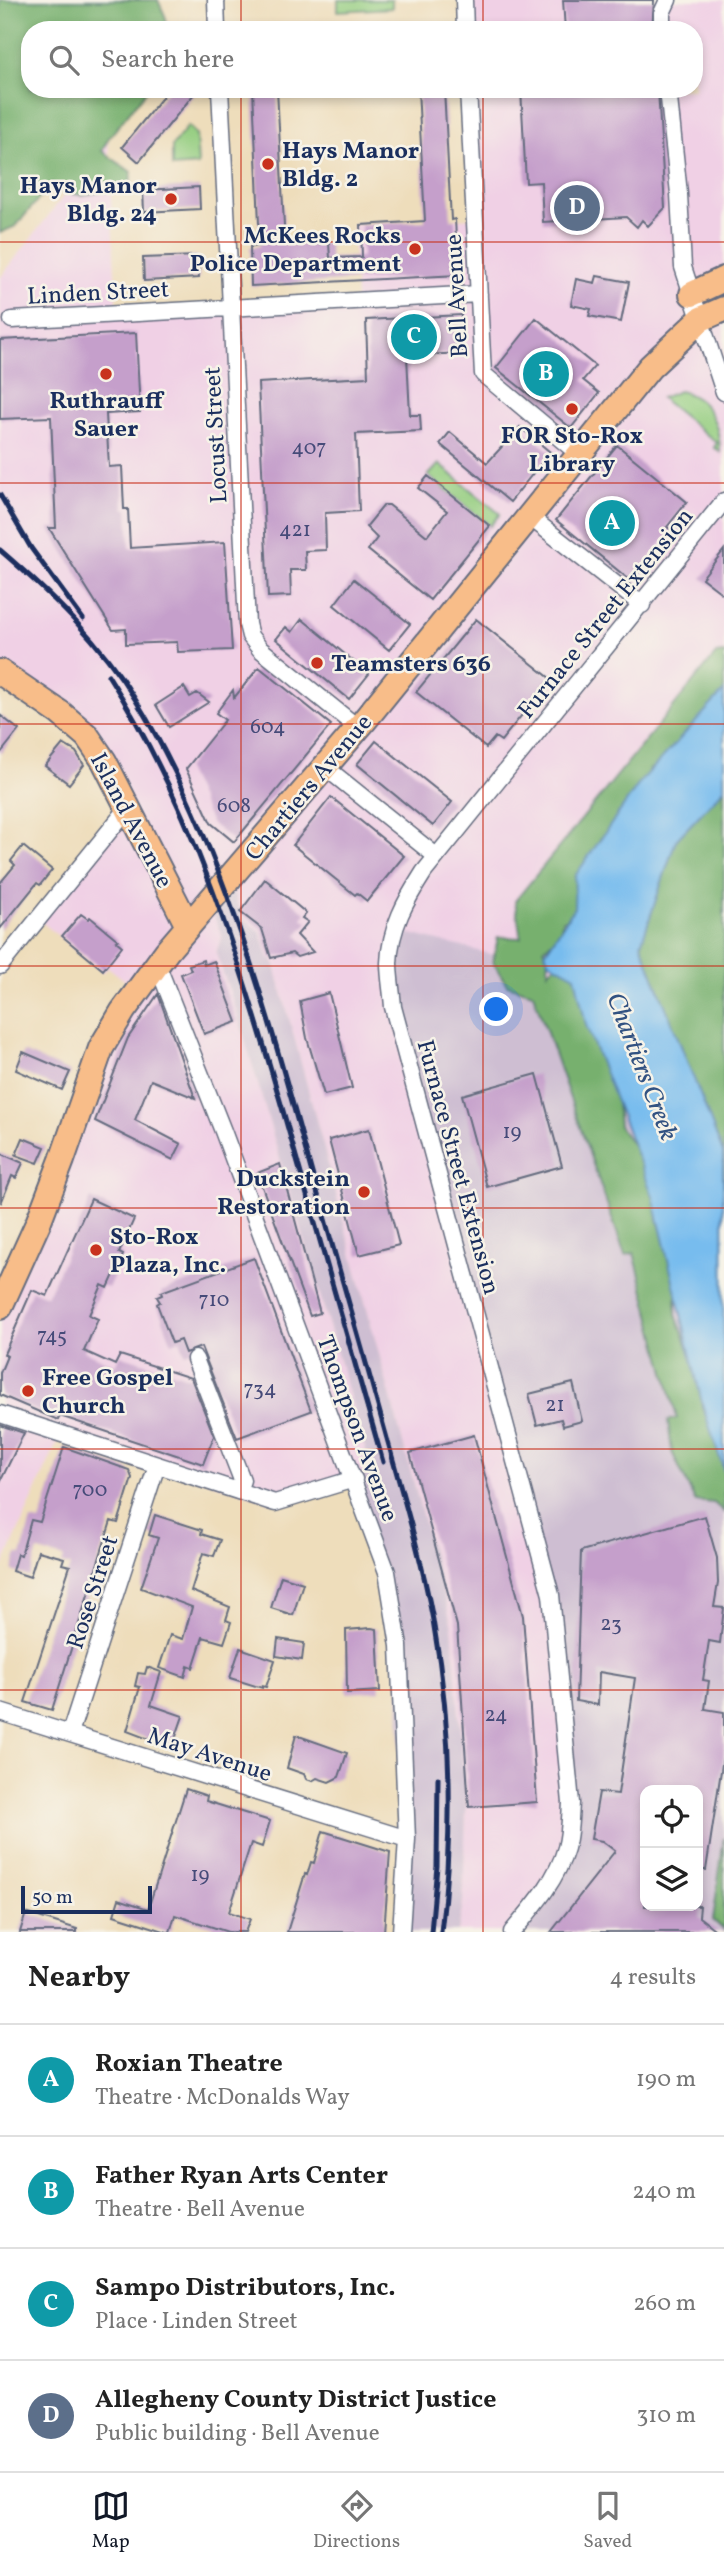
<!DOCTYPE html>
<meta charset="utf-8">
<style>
:root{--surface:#fff;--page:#f6f6f6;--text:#222;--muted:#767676;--line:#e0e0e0;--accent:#111827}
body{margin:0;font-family:Vollkorn,serif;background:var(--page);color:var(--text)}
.controls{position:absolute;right:21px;bottom:21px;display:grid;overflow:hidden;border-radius:14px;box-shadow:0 4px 10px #0003}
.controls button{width:63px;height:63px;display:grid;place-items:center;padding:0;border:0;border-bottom:2px solid var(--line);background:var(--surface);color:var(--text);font:35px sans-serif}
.scale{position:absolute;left:21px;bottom:18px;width:131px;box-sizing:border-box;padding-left:7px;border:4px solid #1b2f5e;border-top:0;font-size:19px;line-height:24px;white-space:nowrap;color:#1b2f5e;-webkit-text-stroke:5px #f7f3e8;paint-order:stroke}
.you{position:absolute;left:497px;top:1010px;width:24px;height:24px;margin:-18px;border:5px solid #fff;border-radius:50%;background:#1a73e8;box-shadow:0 0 0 10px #1a73e833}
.badge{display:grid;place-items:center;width:46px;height:46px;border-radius:50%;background:var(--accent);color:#fff;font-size:23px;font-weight:700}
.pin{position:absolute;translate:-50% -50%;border:4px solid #fff;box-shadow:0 2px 7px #0006}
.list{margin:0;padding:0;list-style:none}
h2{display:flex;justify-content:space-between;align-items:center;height:91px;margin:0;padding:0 28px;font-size:30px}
h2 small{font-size:23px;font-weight:400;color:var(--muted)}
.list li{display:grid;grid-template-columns:46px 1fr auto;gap:21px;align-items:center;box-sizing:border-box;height:112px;padding:0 28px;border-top:2px solid var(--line)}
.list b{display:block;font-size:26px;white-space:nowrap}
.list p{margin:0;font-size:23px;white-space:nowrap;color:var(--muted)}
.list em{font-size:23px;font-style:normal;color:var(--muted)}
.icon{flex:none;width:38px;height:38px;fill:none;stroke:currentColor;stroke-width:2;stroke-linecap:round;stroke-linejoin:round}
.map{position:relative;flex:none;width:724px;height:1932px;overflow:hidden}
.search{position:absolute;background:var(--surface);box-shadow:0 4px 10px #0003;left:21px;right:21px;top:21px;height:77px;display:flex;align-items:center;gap:18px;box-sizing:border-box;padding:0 24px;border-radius:28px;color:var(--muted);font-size:26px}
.sheet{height:539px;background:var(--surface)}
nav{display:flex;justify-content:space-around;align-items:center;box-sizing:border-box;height:98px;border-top:2px solid var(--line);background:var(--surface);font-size:19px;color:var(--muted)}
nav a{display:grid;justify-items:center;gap:4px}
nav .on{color:var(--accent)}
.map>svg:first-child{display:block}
.built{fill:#f0d0e5}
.industrial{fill:#cebed2;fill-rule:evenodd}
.green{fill:#94cd80;stroke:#587e6f;stroke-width:2}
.forest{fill:#77b06e;stroke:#497066;stroke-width:2}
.water{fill:#77bcee;stroke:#4976a6;stroke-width:2}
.building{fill:#c59fcb}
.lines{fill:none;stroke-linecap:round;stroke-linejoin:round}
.minor-casing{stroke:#656c7f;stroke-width:19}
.primary-casing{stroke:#656c7f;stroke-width:28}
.minor{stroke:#fff;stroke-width:16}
.primary{stroke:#f8bd89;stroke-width:24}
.rail{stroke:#1b2f5e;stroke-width:5}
.grid{fill:none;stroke:#c8321e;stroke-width:2;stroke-opacity:0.55}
.poi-dot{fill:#c8321e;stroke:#f7f3e8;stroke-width:2.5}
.labels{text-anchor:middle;stroke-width:5;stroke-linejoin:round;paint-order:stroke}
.number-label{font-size:21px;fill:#464b79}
.poi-label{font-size:24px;font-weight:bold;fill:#1b2f5e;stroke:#f7f3e8;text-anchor:start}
.street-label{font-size:24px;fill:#1b2f5e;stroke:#f7f3e8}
.water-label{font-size:26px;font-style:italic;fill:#325282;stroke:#f7f3e8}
</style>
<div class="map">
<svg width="724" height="1932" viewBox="0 0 724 1932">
<rect width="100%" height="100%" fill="#f7f3e8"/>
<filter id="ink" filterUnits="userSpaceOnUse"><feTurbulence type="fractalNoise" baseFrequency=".0143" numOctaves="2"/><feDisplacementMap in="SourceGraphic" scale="14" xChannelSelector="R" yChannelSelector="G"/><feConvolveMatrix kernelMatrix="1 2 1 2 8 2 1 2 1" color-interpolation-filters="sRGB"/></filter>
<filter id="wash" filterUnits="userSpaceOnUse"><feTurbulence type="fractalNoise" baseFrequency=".00686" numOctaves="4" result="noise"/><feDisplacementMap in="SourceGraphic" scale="28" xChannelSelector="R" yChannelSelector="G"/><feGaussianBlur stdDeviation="1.57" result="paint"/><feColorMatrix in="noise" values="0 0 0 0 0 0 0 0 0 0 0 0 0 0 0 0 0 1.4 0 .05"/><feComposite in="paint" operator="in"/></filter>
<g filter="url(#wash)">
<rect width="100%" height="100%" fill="#edb"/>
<path class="built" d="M464 0H724V706L639 827 551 1595 566 1846 512 1932H458L463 1901 466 1807 452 1626 273 959 269 960 261 933 242 917 229 881 209 902 222 937 216 953 237 1012 372 1472 275 1503 61 1434 0 1573V1307L138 991 108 967 103 973 38 919 128 808 104 761 0 672V278L108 139 117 314 356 300 353 225 475 218 468 89H694V30H465Z"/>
<path class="industrial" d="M229 881 242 917 261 933 269 959H273L452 1626 466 1807 463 1901 458 1932H401L399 1646 354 1479 372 1472 237 1012 216 953 222 937 209 902Z
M394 930 575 975 724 1379V1932H512L566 1846 551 1595 402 1040ZM645 1790H698V1906H645Z"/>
<path class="green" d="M338 0H392V8L338 11Z
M188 126 196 134 198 165 172 167V146Z
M679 391C708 397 720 424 720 452L714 447 717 443 661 398Z
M439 464 500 514 490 526 428 476Z"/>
<path class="forest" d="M0 0H158L166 18V30H30V89H148L108 139 102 151 131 172 130 188 82 195 64 193 52 183 16 226 0 233Z
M724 653V692L671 760 650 769C646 787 634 804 618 813V824L606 840 600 839 598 850 575 877 580 888 573 917 563 920 559 934 544 949 549 955 548 972 562 958 570 957 615 1082 619 1126 656 1176 658 1219 676 1278V1315L700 1379 702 1408 713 1426 724 1457V1512L714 1503 695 1501 672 1452 668 1421 677 1418 634 1253 625 1255 533 993 507 985 493 962 498 937 521 938 515 901 716 654Z
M724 789V1187L723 1153 641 944 676 840Z
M724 1838V1930L713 1920Z"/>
<path class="water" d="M724 691V789L676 840 641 944 723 1153 724 1471 703 1407 653 1196 586 1025 575 976 550 962 545 953 574 908 575 876 641 781Z"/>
<g id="blocks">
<path class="building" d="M563 0H654L652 30H565Z
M169 89H198L139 162 122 147Z
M253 89H277L285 245 329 243 330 258 362 257 361 225 425 221 418 89H444L451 220 455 219 458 275 251 286 250 247 260 246Z
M521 89H658L665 208 648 226 642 220 637 227 626 217 543 222 541 182 526 183Z
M199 187 200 209 144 212 143 190Z
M198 256 199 278 144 281 143 258Z
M597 276 629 282 621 322 589 316 591 309 571 305 576 279 595 283Z
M461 315 462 353 407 356 410 415H420L421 431 356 434 359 511 325 513 326 550 305 551 306 570H290L291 596 268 597 258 383 368 377 366 320Z
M536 318 595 366 583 380 599 393 571 428 496 368Z
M136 333 140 412 106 414 109 467 122 466 124 509H128L130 548 225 542 232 650 178 652 177 642 126 644V629L113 630 49 528H56L51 417 0 419V340Z
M520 427 550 452 510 502 440 444 450 432 487 463Z
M617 445 687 502 667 527 672 530 631 581 556 520Z
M428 476 490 526 430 600 368 550 377 538 366 527 384 505H389L427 536 447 511 418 488Z
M724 550V595L702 578Z
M354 579 410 624 389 650 334 605Z
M302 619 369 674 349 699 276 639 286 627 292 632Z
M476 619 551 679 501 741 495 737 486 748 416 692Z
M259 667 331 725 234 842 211 823 186 769 225 720 216 713 233 690 234 698Z
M184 687 190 697 197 693 209 702 169 727 156 705Z
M0 715 19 730 0 754Z
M376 741 452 802 433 826 357 764Z
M63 744 76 752 84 765 69 784 45 766Z
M331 797 404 856 367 901 357 893 355 895 293 845Z
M23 846 52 870 40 885 37 883 0 929V883L15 865 11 861Z
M265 879 306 913 302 918 308 922 297 935 313 952 297 957 292 953 271 958 262 929 240 912Z
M81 914 88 919 90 917 118 940 116 941 122 946 103 970 62 936Z
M203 960 204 965 214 961 237 1022 204 1034 181 974 191 970 189 965Z
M329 993 352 1088 324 1095 307 1038 300 1001Z
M158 994 195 1098 151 1080 135 1120 181 1144 173 1160 95 1121 128 1038Z
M23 1052 70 1072 62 1090 16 1070Z
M537 1074 562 1166 487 1187 462 1095Z
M369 1129 399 1245 359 1255 329 1140Z
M23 1138 45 1147 38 1163 16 1155Z
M0 1153 23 1163 16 1178 12 1176 1 1203Z
M280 1164 320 1313 310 1316 257 1173Z
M91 1199 134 1219 119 1253 123 1255 108 1288 102 1285 89 1315 98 1319 84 1351 115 1365 120 1355 191 1378 214 1436 203 1464 60 1416 58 1420 0 1395V1373L7 1356 4 1354 32 1290 47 1296Z
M254 1258 311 1411 237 1438 201 1347 185 1353 180 1340 172 1343 157 1304 160 1302 157 1297 162 1295 161 1292Z
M573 1383 582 1421 563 1426 561 1419 537 1425 529 1394Z
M0 1425 24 1433 0 1482Z
M474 1435 523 1616 537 1802 469 1807 457 1626 410 1453Z
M64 1447 129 1470 132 1478 118 1523 111 1521 52 1710 25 1702 70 1566 62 1564 64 1558 38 1551 30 1577 12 1571 17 1554 21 1555 31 1520 40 1522Z
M155 1515 202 1530 201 1534 220 1540 214 1556 203 1553 191 1591 230 1607 226 1620 231 1622 224 1643 203 1637 193 1668 188 1666 185 1677 159 1668 170 1635 183 1639 192 1607 141 1588 158 1538 149 1535Z
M705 1516 717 1558 718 1583 714 1607 724 1608 720 1643 709 1641 703 1680 709 1681 705 1709 724 1712V1751L706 1870H698V1790H645V1906H700L699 1917 718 1932H551L615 1851 602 1841 591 1839 599 1792 618 1794 635 1678 599 1672 598 1705 576 1701 581 1551Z
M281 1576 303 1583 293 1615 271 1608Z
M371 1628 377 1629 380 1691 347 1693 346 1630Z
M278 1639 304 1643 302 1660 276 1656Z
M240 1648 275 1660 266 1687 262 1686V1688L230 1678Z
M147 1667 161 1672 151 1705 183 1716 172 1748 127 1731 140 1687 135 1686 138 1673 145 1674Z
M296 1735 347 1753 339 1777 329 1782 317 1778 312 1781 306 1779 304 1774 287 1768Z
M186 1789 207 1796 206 1801 270 1821 262 1847 251 1843 229 1912 250 1919 245 1932H228L175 1915 170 1932H167L114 1915 119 1899 148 1909Z
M323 1831 390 1852 384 1932H287L305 1874 307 1875 311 1862 314 1863Z
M26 1913 77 1929V1932H20Z"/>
</g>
</g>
<g filter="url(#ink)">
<use href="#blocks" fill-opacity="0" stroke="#656c7f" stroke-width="2"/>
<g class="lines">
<defs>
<path id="minor" d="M216 0 217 30
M464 0 465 30
M662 30V13L668 0
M220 89 247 624 250 636 260 649 358 728
M468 89 483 374 580 455
M668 89 679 194 683 267 724 392
M12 320 479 294
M530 517 642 605
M325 767 436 856
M157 964 223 1131 387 1572 399 1646 407 1839 401 1932
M0 966 128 808
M195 1359 242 1480 238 1491
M0 1414 275 1503 354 1479
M0 1712 407 1839
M70 1733 157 1465
M512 1932C533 1907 557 1880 566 1848 570 1834 570 1818 571 1803L551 1595 393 1007C392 992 389 977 389 963 390 928 406 900 424 872L724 501"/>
<path id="primary" d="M692 294 724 279
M0 672 60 713 87 736 104 761 188 926
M0 1307 38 1223 62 1160 101 1048 123 1011 167 951 364 721 650 367 701 319 724 309"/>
</defs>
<use href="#minor" class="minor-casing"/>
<use href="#primary" class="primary-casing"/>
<use href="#minor" class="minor"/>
<use href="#primary" class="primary"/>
<path class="rail" d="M0 495 31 548 83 619
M0 550C50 593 101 642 135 699 228 851 274 1038 322 1209 346 1293 370 1376 393 1460 408 1513 423 1566 433 1620 451 1721 454 1829 441 1932
M108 675C193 808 240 961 283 1111 317 1228 349 1345 383 1462
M431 1932 437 1866 438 1778"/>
</g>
</g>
<path class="grid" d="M241 0V30M483 0V30M241 89V1932M483 89V1932M0 242H724M0 483H724M0 724H724M0 966H724M0 1208H724M0 1449H724M0 1690H724"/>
<g class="poi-dot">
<circle cx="268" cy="164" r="7"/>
<circle cx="171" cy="199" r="7"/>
<circle cx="415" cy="249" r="7"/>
<circle cx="106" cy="374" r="7"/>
<circle cx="572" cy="409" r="7"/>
<circle cx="317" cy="663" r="7"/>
<circle cx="364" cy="1192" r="7"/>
<circle cx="96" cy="1250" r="7"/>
<circle cx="28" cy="1391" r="7"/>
</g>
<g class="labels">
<g class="number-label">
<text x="309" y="454">407</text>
<text x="295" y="536">421</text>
<text x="268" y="733">604</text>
<text x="234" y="812">608</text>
<text x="512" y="1138">19</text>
<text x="214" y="1306">710</text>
<text x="52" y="1342">745</text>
<text x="260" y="1395">734</text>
<text x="555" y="1411">21</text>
<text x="90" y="1496">700</text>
<text x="611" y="1630">23</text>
<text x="496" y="1721">24</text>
<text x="200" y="1881">19</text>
</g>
<g class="poi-label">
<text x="282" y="158">Hays Manor<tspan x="282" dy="28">Bldg. 2</tspan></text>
<text x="157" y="193" text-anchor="end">Hays Manor<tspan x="157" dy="28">Bldg. 24</tspan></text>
<text x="401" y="243" text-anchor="end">McKees Rocks<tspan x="401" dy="28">Police Department</tspan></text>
<text x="106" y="408" text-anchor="middle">Ruthrauff<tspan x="106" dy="28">Sauer</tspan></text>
<text x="572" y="443" text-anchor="middle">FOR Sto-Rox<tspan x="572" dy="28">Library</tspan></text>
<text x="331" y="671">Teamsters 636</text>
<text x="350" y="1186" text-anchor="end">Duckstein<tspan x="350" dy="28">Restoration</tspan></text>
<text x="110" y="1244">Sto-Rox<tspan x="110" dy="28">Plaza, Inc.</tspan></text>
<text x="42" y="1385">Free Gospel<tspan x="42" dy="28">Church</tspan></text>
</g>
<g class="street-label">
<text transform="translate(98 292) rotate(-3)" y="8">Linden Street</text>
<text transform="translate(456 296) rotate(-93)" y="8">Bell Avenue</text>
<text transform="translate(215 435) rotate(-93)" y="8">Locust Street</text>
<text transform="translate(605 613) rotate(-51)" y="8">Furnace Street Extension</text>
<text transform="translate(308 787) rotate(-50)" y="8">Chartiers Avenue</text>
<text transform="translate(132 820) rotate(62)" y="8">Island Avenue</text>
<text transform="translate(459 1167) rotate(75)" y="8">Furnace Street Extension</text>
<text transform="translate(358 1428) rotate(70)" y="8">Thompson Avenue</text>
<text transform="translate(92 1592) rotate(-72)" y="8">Rose Street</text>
<text transform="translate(210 1754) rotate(18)" y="8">May Avenue</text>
</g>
<g class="water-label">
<text transform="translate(643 1066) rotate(69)" y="9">Chartiers Creek</text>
</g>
</g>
</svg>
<div class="controls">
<button><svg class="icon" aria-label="locate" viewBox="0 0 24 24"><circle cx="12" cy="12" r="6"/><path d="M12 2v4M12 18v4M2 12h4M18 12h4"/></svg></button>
<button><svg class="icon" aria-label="layers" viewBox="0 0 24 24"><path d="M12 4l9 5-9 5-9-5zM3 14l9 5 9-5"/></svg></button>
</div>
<div class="scale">50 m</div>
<div class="you"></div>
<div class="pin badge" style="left:612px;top:523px;background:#0f9aa8">A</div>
<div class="pin badge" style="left:546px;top:374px;background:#0f9aa8">B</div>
<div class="pin badge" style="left:414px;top:337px;background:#0f9aa8">C</div>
<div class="pin badge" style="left:577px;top:208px;background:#5c6f8a">D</div>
<div class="search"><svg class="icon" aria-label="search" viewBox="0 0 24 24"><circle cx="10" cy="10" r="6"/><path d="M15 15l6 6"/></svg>Search here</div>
</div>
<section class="sheet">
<h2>Nearby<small>4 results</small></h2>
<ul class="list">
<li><span class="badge" style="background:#0f9aa8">A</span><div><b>Roxian Theatre</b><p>Theatre · McDonalds Way</p></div><em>190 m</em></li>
<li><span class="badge" style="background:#0f9aa8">B</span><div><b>Father Ryan Arts Center</b><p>Theatre · Bell Avenue</p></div><em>240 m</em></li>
<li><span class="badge" style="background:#0f9aa8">C</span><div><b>Sampo Distributors, Inc.</b><p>Place · Linden Street</p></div><em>260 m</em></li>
<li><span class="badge" style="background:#5c6f8a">D</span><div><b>Allegheny County District Justice</b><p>Public building · Bell Avenue</p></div><em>310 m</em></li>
</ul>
</section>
<nav>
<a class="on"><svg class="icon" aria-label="map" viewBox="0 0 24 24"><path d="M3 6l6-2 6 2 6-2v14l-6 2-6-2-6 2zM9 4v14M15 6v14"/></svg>Map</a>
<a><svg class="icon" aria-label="directions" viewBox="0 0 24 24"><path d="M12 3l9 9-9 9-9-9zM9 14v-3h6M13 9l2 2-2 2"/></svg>Directions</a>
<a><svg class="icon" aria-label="saved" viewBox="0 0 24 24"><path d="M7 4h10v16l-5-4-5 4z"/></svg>Saved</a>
</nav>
